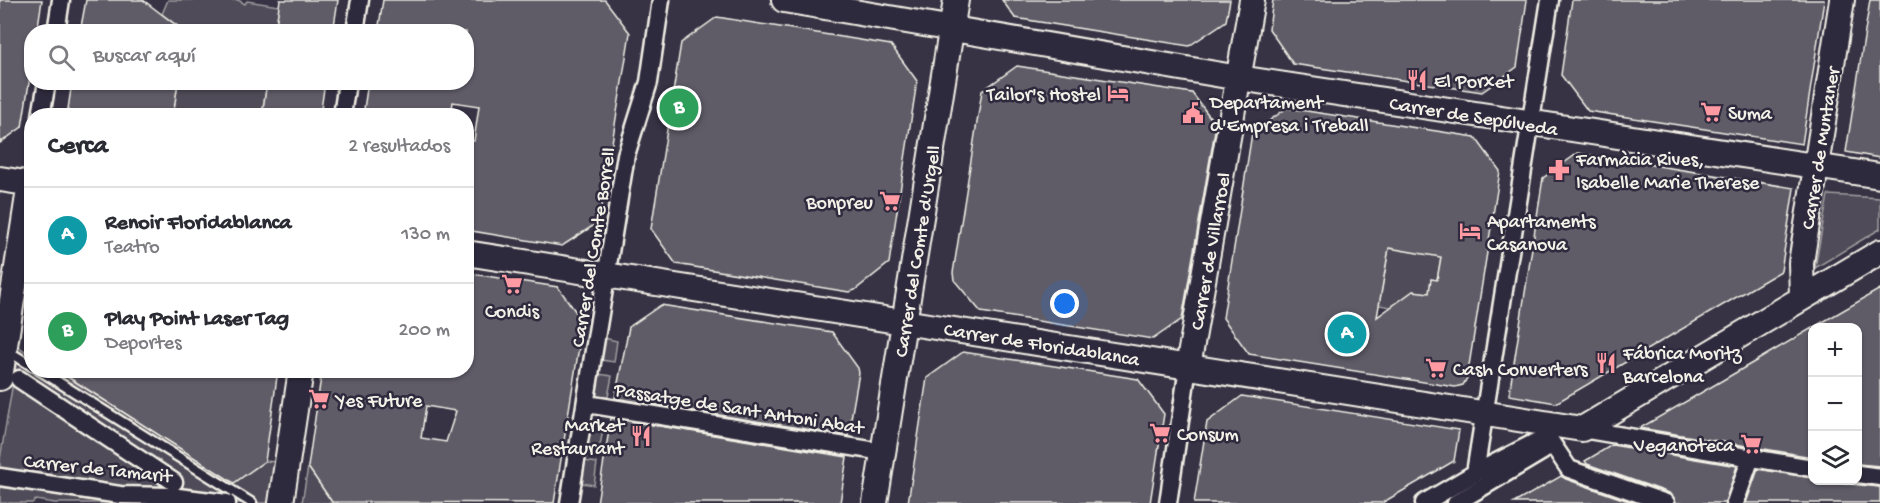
<!DOCTYPE html>
<html lang="es">
<meta charset="utf-8">
<style>
:root{--surface:#fff;--page:#f2f2f3;--text:#2b2b33;--muted:#7c7c81;--line:#e1e1e2;--accent:#8a5d65}
body{margin:0;font-family:"Gochi Hand",sans-serif;background:var(--page);color:var(--text)}
.controls{position:absolute;right:18px;bottom:18px;display:grid;overflow:hidden;border-radius:12px;box-shadow:0 2px 4px #0004}
.controls button{width:54px;height:54px;display:grid;place-items:center;padding:0;border:0;border-bottom:2px solid var(--line);background:var(--surface);color:var(--text);font:30px sans-serif}
.you{position:absolute;left:1065px;top:304px;width:21px;height:21px;margin:-15px;border:4px solid #fff;border-radius:50%;background:#1a73e8;box-shadow:0 0 0 9px #1a73e833}
.badge{display:grid;place-items:center;width:39px;height:39px;border-radius:50%;background:var(--accent);color:#fff;font-size:20px;font-weight:700}
.pin{position:absolute;translate:-50% -50%;border:3px solid #fff;box-shadow:0 2px 6px #0006}
.list{margin:0;padding:0;list-style:none}
h2{display:flex;justify-content:space-between;align-items:center;height:78px;margin:0;padding:0 24px;font-size:26px}
h2 small{font-size:20px;font-weight:400;color:var(--muted)}
.list li{display:grid;grid-template-columns:39px 1fr auto;gap:18px;align-items:center;box-sizing:border-box;height:96px;padding:0 24px;border-top:2px solid var(--line)}
.list b{display:block;font-size:22px;white-space:nowrap}
.list p{margin:0;font-size:20px;white-space:nowrap;color:var(--muted)}
.list em{font-size:20px;font-style:normal;color:var(--muted)}
.icon{flex:none;width:33px;height:33px;fill:none;stroke:currentColor;stroke-width:2;stroke-linecap:round;stroke-linejoin:round}
.map{position:relative;flex:none;width:1880px;height:503px;overflow:hidden}
.search{position:absolute;background:var(--surface);box-shadow:0 2px 4px #0004;left:24px;top:24px;width:450px;height:66px;display:flex;align-items:center;gap:15px;box-sizing:border-box;padding:0 21px;border-radius:24px;color:var(--muted);font-size:22px}
.panel{position:absolute;background:var(--surface);box-shadow:0 2px 4px #0004;left:24px;top:108px;width:450px;height:270px;border-radius:24px}
.map>svg:first-child{display:block}
.green{fill:#504b59;stroke:#a29ea0;stroke-width:1.5}
.building{fill:#5f5c67;stroke:#f4f1e8;stroke-width:1.5;fill-rule:evenodd}
.lines{fill:none;stroke-linecap:round;stroke-linejoin:round}
.lane-casing{stroke:#f4f1e8;stroke-width:13}
.street-casing{stroke:#f4f1e8;stroke-width:21}
.secondary-casing{stroke:#f4f1e8;stroke-width:28}
.lane{stroke:#2f2a3d;stroke-width:8}
.street{stroke:#2f2a3d;stroke-width:16}
.secondary{stroke:#2f2a3d;stroke-width:24}
.labels{text-anchor:middle;stroke-width:5;stroke-linejoin:round;paint-order:stroke}
.poi-label{font-size:20px;fill:#f4f1e8;stroke:#2f2a3d;text-anchor:start}
.street-label{font-size:20px;fill:#f4f1e8;stroke:#2f2a3d}
</style>
<div class="map">
<svg width="1880" height="503" viewBox="0 0 1880 503">
<rect width="100%" height="100%" fill="#373244"/>
<filter id="ink" filterUnits="userSpaceOnUse"><feTurbulence type="fractalNoise" baseFrequency=".0167" numOctaves="2"/><feDisplacementMap in="SourceGraphic" scale="12" xChannelSelector="R" yChannelSelector="G"/><feConvolveMatrix kernelMatrix="1 2 1 2 8 2 1 2 1" color-interpolation-filters="sRGB"/></filter>
<g filter="url(#ink)">
<path class="green" d="M168 0H238L245 4 247 1 279 6 275 31H185L162 14Z
M178 83H267L262 115 173 116Z
M1828 195 1880 198V229L1815 268Z
M1389 248 1441 257 1437 280 1431 279 1429 293 1413 291 1391 307 1379 305Z
M604 338 617 341 614 362 601 360Z
M19 347 31 355 32 370 57 371 214 469 265 461 276 462 269 503H55L36 500 32 503H0V459Z
M599 374 612 376 608 397 596 396Z
M590 428 603 430 599 451 587 450Z
M585 461 597 463 594 485 581 483Z
M308 467 332 502 339 503H302Z"/>
<path class="building" d="M0 0H42L37 32H32V64L22 127 0 143Z
M86 0H143L185 32H80Z
M280 0H338L333 32H275Z
M383 0H605L630 33 599 222 562 246 466 230V140L474 141 479 106 453 102 451 116H363L368 82H466V32H378Z
M1002 0H1230L1226 21 1189 46 1015 18Z
M1273 0H1527L1517 67 1482 92 1293 64 1269 29Z
M1572 0H1824L1802 144 1588 111 1561 75Z
M1870 0H1880V158L1846 152Z
M717 17 891 45 917 81 889 263 855 290 849 292 676 264 651 229 681 43Z
M1017 66 1192 93 1216 125 1182 319 1153 339 981 312 954 280 953 273 982 91Z
M72 82H178L173 116H67Z
M267 82H325L320 116H262Z
M1287 108 1475 137 1500 171 1467 378 1463 385 1455 387 1249 354 1223 318 1252 133ZM1389 248 1441 257 1437 280 1431 279 1429 293 1413 291 1377 317Z
M1578 153 1794 188 1781 271 1556 403 1509 395 1543 178Z
M466 273 558 287 583 322 554 503 332 502 308 467 322 370H466ZM426 406 456 411 446 442 421 438Z
M1880 289V466L1857 464V327H1814Z
M661 305 832 332 858 368 859 373 848 436 615 398 629 327Z
M1812 328V457L1640 428 1761 358Z
M963 352 1138 379 1164 414 1150 503H908L927 378Z
M57 370H278L265 461 234 483Z
M1242 396 1459 430 1454 461 1382 503H1194L1207 422Z
M611 418 847 457 840 503H597Z
M1612 445 1737 466 1725 503H1676L1669 493 1587 464 1585 461Z
M1758 469 1812 478V480L1880 487V503H1746Z
M1561 476 1566 479 1634 503H1514Z"/>
<g class="lines">
<defs>
<path id="lane" d="M8 351 32 366
M39 370 252 503"/>
<path id="street" d="M56 32 61 0
M355 32 360 0
M41 116 47 82
M342 116 347 82
M19 379 174 482
M587 404 883 452
M1543 423 1547 436 1569 469 1666 503
M1582 429 1812 468
M1475 473 1547 436
M1858 474 1880 477
M0 477 120 495 170 496 227 503
M569 503 626 155 649 82 661 0
M1168 503 1188 367
M1424 503 1475 473 1550 0
M1456 503 1543 451
M1735 503 1750 460"/>
<path id="secondary" d="M784 0 1239 78 1880 176
M0 179 32 184
M466 253 1582 429 1880 252
M1802 297 1801 263 1842 0
M1188 367 1252 0
M0 378 30 183
M281 503 301 370
M875 503 956 0"/>
</defs>
<use href="#lane" class="lane-casing"/>
<use href="#street" class="street-casing"/>
<use href="#secondary" class="secondary-casing"/>
<use href="#lane" class="lane"/>
<use href="#street" class="street"/>
<use href="#secondary" class="secondary"/>
</g>
</g>
<defs>
<symbol id="restaurant-bare" viewBox="-9 -9 18 18"><path d="M-5-6h1v4h1v-4h1v4h1v-4h1v5L-1.5 .5V6h-2V.5L-5-1ZM5-6V6H3V1.5H1.5Q1.5-4 5-6Z" fill="#ff9aa2" stroke="#2f2a3d" stroke-width="2.5" paint-order="stroke"/></symbol>
<symbol id="hotel-bare" viewBox="-9 -9 18 18"><path d="M-6-4.5h1.5V1H6V5H4.5V3h-9V5H-6ZM-4 0a1.8 1.8 0 1 1 3.6 0ZM.5 0V-2.5h3Q6-2.5 6 0Z" fill="#ff9aa2" stroke="#2f2a3d" stroke-width="2.5" paint-order="stroke"/></symbol>
<symbol id="supermarket-bare" viewBox="-9 -9 18 18"><path d="M-6-5.5h2.5l.6 2H6L4.5 2H-2.5L-4.4-4H-6ZM-1.5 3.2a1.3 1.3 0 1 0 .1 0ZM3 3.2a1.3 1.3 0 1 0 .1 0Z" fill="#ff9aa2" stroke="#2f2a3d" stroke-width="2.5" paint-order="stroke"/></symbol>
<symbol id="civic-bare" viewBox="-9 -9 18 18"><path d="M-.6-6.5H3V-4.5H.6V-3L4-1V1h2V6H-6V1h2V-1L-.6-3ZM-1.2 2.5V6h2.4V2.5Z" fill="#ff9aa2" stroke="#2f2a3d" stroke-width="2.5" paint-order="stroke"/></symbol>
<symbol id="pharmacy-bare" viewBox="-9 -9 18 18"><path d="M-2-6h4v4h4v4h-4v4h-4v-4h-4v-4h4Z" fill="#ff9aa2" stroke="#2f2a3d" stroke-width="2.5" paint-order="stroke"/></symbol>
</defs>
<g fill-rule="evenodd">
<use href="#restaurant-bare" x="1402" y="65" width="30" height="30"/>
<use href="#hotel-bare" x="1103" y="78" width="30" height="30"/>
<use href="#supermarket-bare" x="1696" y="97" width="30" height="30"/>
<use href="#civic-bare" x="1178" y="98" width="30" height="30"/>
<use href="#pharmacy-bare" x="1544" y="155" width="30" height="30"/>
<use href="#supermarket-bare" x="875" y="186" width="30" height="30"/>
<use href="#hotel-bare" x="1455" y="216" width="30" height="30"/>
<use href="#supermarket-bare" x="497" y="269" width="30" height="30"/>
<use href="#restaurant-bare" x="1591" y="348" width="30" height="30"/>
<use href="#supermarket-bare" x="1421" y="353" width="30" height="30"/>
<use href="#supermarket-bare" x="304" y="384" width="30" height="30"/>
<use href="#supermarket-bare" x="1145" y="418" width="30" height="30"/>
<use href="#restaurant-bare" x="626" y="421" width="30" height="30"/>
<use href="#supermarket-bare" x="1736" y="429" width="30" height="30"/>
</g>
<g class="labels">
<g class="poi-label">
<text x="1434" y="87">El Porxet</text>
<text x="1101" y="100" text-anchor="end">Tailor's Hostel</text>
<text x="1210" y="108">Departament<tspan x="1210" dy="23">d'Empresa i Treball</tspan></text>
<text x="1728" y="119">Suma</text>
<text x="1576" y="165">Farmàcia Rives,<tspan x="1576" dy="23">Isabelle Marie Therese</tspan></text>
<text x="873" y="208" text-anchor="end">Bonpreu</text>
<text x="1487" y="227">Apartaments<tspan x="1487" dy="23">Casanova</tspan></text>
<text x="512" y="317" text-anchor="middle">Condis</text>
<text x="1623" y="359">Fábrica Moritz<tspan x="1623" dy="23">Barcelona</tspan></text>
<text x="1453" y="375">Cash Converters</text>
<text x="336" y="406">Yes Future</text>
<text x="624" y="431" text-anchor="end">Market<tspan x="624" dy="23">Restaurant</tspan></text>
<text x="1177" y="440">Consum</text>
<text x="1734" y="451" text-anchor="end">Veganoteca</text>
</g>
<g class="street-label">
<text transform="translate(1474 115) rotate(9)" y="7">Carrer de Sepúlveda</text>
<text transform="translate(1819 148) rotate(-81)" y="7">Carrer de Muntaner</text>
<text transform="translate(592 247) rotate(-81)" y="7">Carrer del Comte Borrell</text>
<text transform="translate(916 251) rotate(-81)" y="7">Carrer del Comte d'Urgell</text>
<text transform="translate(1209 251) rotate(-80)" y="7">Carrer de Villarroel</text>
<text transform="translate(1042 343) rotate(9)" y="7">Carrer de Floridablanca</text>
<text transform="translate(739 407) rotate(9)" y="7">Passatge de Sant Antoni Abat</text>
<text transform="translate(98 467) rotate(6)" y="7">Carrer de Tamarit</text>
</g>
</g>
</svg>
<div class="controls">
<button>+</button>
<button>−</button>
<button><svg class="icon" aria-label="layers" viewBox="0 0 24 24"><path d="M12 4l9 5-9 5-9-5zM3 14l9 5 9-5"/></svg></button>
</div>
<div class="you"></div>
<div class="pin badge" style="left:1347px;top:334px;background:#0f9aa8">A</div>
<div class="pin badge" style="left:679px;top:108px;background:#2e9e5b">B</div>
<div class="search"><svg class="icon" aria-label="search" viewBox="0 0 24 24"><circle cx="10" cy="10" r="6"/><path d="M15 15l6 6"/></svg>Buscar aquí</div>
<section class="panel">
<h2>Cerca<small>2 resultados</small></h2>
<ul class="list">
<li><span class="badge" style="background:#0f9aa8">A</span><div><b>Renoir Floridablanca</b><p>Teatro</p></div><em>130 m</em></li>
<li><span class="badge" style="background:#2e9e5b">B</span><div><b>Play Point Laser Tag</b><p>Deportes</p></div><em>200 m</em></li>
</ul>
</section>
</div>
